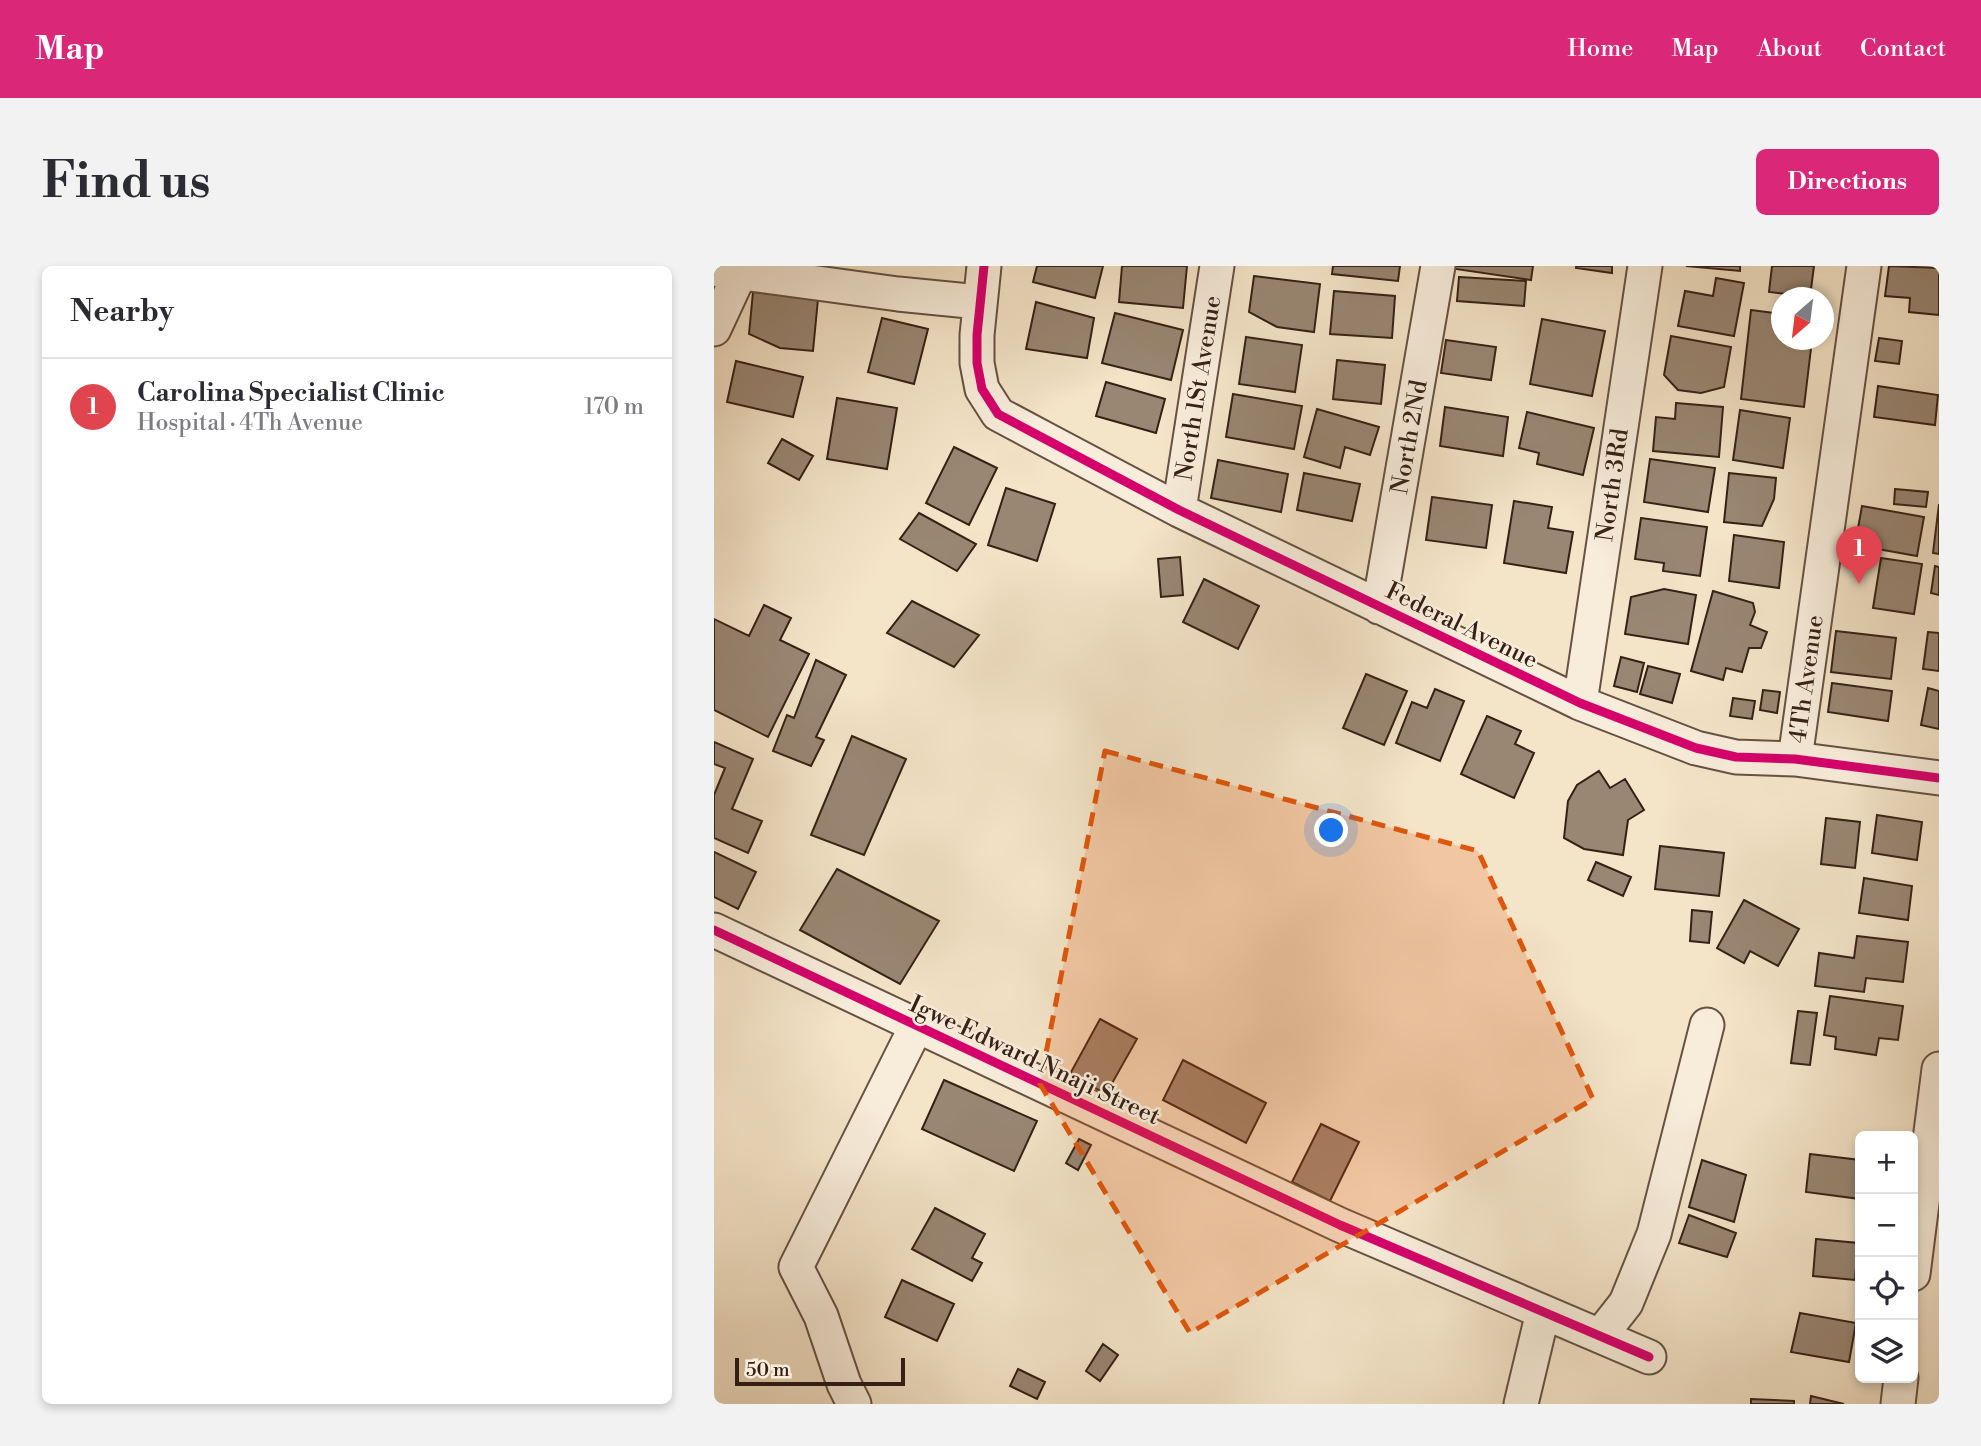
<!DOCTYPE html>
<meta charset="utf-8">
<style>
:root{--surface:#fff;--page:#f2f2f3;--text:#2b2b33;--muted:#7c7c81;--line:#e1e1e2;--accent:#db2777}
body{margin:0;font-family:"Libre Bodoni",serif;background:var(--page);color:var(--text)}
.controls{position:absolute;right:21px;bottom:21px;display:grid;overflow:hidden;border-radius:10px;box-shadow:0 4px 10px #0003}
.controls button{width:63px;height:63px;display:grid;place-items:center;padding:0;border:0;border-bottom:2px solid var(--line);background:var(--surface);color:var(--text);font:35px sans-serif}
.compass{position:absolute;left:1057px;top:21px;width:63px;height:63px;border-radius:50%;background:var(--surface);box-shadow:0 4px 10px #0003;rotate:208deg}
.scale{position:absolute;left:21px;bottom:18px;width:170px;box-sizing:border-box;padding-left:7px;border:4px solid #362016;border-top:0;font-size:19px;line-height:24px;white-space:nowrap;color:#362016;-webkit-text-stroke:5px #f8eddb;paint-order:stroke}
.you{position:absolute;left:618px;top:565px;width:24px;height:24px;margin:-18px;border:5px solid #fff;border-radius:50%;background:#1a73e8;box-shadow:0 0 0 10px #1a73e833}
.badge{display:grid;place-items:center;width:46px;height:46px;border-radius:50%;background:var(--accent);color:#fff;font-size:23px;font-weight:700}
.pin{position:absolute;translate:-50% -58px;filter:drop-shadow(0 2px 4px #0008)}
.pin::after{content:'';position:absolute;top:37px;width:24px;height:21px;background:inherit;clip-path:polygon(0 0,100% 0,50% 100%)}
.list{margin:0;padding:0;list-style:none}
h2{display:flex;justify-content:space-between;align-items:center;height:91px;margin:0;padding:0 28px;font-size:30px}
h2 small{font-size:23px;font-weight:400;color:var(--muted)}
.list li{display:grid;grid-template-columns:46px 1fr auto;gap:21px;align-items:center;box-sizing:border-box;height:98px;padding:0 28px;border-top:2px solid var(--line)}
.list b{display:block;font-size:26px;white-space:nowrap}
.list p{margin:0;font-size:23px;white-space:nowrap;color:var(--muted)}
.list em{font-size:23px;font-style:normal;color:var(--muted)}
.icon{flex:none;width:38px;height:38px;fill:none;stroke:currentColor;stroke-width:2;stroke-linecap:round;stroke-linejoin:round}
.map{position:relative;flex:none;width:1225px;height:1138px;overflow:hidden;border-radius:10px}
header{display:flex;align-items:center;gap:42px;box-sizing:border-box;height:98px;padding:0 35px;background:var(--accent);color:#fff}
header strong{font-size:33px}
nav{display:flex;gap:38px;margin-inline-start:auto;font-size:24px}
.intro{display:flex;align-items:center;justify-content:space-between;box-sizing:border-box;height:168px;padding:0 42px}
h1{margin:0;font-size:49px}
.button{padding:18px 32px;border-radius:10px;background:var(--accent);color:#fff;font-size:24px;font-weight:700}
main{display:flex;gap:42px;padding:0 42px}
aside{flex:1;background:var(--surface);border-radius:10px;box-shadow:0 4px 10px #0003}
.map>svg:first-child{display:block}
.building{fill:#998673;stroke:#362016;stroke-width:2}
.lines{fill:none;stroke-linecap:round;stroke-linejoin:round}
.minor-casing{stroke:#665142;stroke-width:37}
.minor{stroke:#f8eddb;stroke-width:33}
.cycleway-casing{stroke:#f8eddb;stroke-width:13}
.cycleway{stroke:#d6006c;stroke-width:9}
.marked{fill:#df560c;fill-opacity:0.2;stroke:#df560c;stroke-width:5;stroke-dasharray:14 9;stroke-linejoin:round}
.labels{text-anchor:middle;stroke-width:5;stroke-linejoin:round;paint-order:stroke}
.street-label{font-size:24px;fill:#362016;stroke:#f8eddb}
</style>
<header>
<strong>Map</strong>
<nav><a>Home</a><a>Map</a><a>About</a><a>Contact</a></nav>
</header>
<div class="intro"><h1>Find us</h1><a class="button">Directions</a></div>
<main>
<aside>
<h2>Nearby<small></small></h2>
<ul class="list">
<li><span class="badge" style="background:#e0444e">1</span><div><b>Carolina Specialist Clinic</b><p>Hospital · 4Th Avenue</p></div><em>170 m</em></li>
</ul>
</aside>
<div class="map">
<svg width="1225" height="1138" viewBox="0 0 1225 1138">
<rect width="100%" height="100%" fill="#f4e4c8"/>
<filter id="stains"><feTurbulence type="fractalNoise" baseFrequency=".00286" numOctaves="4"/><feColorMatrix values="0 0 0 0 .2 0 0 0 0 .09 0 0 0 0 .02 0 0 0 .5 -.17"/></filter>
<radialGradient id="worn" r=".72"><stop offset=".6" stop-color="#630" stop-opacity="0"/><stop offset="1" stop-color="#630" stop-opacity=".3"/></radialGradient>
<path class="building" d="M323 0H389L381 32 319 16Z
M408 0H473L469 42 405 36Z
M619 0H686L684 15 618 8Z
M735 0H819L817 14 735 2Z
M862 0H898V7L862 2Z
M972 0H1026V5Z
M1058 0H1100L1096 31 1055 26Z
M1175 0 1225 2V49L1195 46 1196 32 1171 30Z
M540 10 606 18 600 66 563 61 535 46Z
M745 11 812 15 810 40 743 35Z
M1002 12 1030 17 1020 70 964 60 971 25 999 30Z
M620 25 681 30 678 72 616 68Z
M39 26 104 33 99 85 66 82 35 68Z
M322 36 380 52 373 92 312 83Z
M1037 44 1068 48V74H1098L1090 141 1027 133Z
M401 47 469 64 457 114 388 97Z
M168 52 214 63 200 118 154 106Z
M828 53 891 65 878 130 816 118Z
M957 70 1017 81 1010 121 987 127 964 124 950 109Z
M532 71 588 79 581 126 525 118Z
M1165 72 1188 75 1185 98 1161 95Z
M732 74 782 81 777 114 727 107Z
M623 94 671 99 667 138 619 133Z
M22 95 89 111 79 151 13 136Z
M392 116 451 133 442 167 382 150Z
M1164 120 1224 129 1221 159 1160 151Z
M519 128 588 140 580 183 512 171Z
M123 132 183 142 173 203 113 193Z
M962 137 1009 141 1005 191 939 185 942 151 961 153Z
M731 141 794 151 789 190 726 180Z
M603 143 665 161 656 189 631 181 626 202 590 191Z
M1026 144 1076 152 1069 202 1019 194Z
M813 146 880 162 869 209 823 198 825 187 805 182Z
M68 173 99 190 85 214 54 197Z
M240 181 283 202 255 259 212 237Z
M936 193 1001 202 994 246 930 236Z
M504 194 574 208 567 246 497 232Z
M590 207 646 218 638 255 583 244Z
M1015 207 1062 212 1060 233 1048 260 1010 256Z
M292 222 341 238 323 295 274 279Z
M1181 223 1214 226 1212 241 1180 238Z
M718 231 778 239 772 282 712 274Z
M800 235 838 241 834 262 859 266 852 307 790 297Z
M1225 238V288L1219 287Z
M1148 240 1210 251 1203 290 1141 279Z
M205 247 262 278 243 305 186 273Z
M927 252 993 261 986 310 949 305 950 297 921 293Z
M1020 269 1070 276 1065 322 1015 315Z
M466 291 469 329 447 331 444 293Z
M1167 292 1208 298 1200 348 1159 342Z
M1221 300 1225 301V329L1217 327Z
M490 313 545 340 524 383 469 356Z
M950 323 982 329 974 378 911 368 917 331Z
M999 325 1039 337 1041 346 1036 359 1053 366 1047 382H1035L1028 406 1012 402 1009 414 977 405Z
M198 335 265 369 240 401 173 367Z
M50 339 77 352 66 374 95 388 54 471 0 444V353L35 370Z
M1122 365 1182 372 1177 413 1117 406Z
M1214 366 1225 367V405L1209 403Z
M907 391 930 397 923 426 900 420Z
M102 394 132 409 102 471 110 474 97 500 59 485 73 449 80 452Z
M934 400 966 408 958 437 926 428Z
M652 408 693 425 670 479 629 462Z
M1118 417 1178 425 1174 455 1114 446Z
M1214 422 1225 425V463L1207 459Z
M721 423 750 435 726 495 682 477 698 436 713 442Z
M1049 424 1066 426 1063 447 1046 444Z
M1019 432 1041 435 1038 453 1016 450Z
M773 450 807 465 801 478 820 487 800 532 747 508Z
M138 470 192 493 150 589 97 569Z
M0 476 39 493 18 543 48 555 34 587 0 572V529L11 502 0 498Z
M885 505 896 522 911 513 930 544 914 554 909 589 870 583 850 572 854 535 863 519Z
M1163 549 1208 556 1203 594 1158 587Z
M1112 552 1146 556 1141 602 1107 598Z
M946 580 1010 587 1005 630 941 623Z
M0 586 42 606 24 643 0 631Z
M882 596 917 611 909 630 874 614Z
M123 603 225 655 186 718 86 664Z
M1150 612 1198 620 1194 654 1145 647Z
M1030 634 1085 663 1064 700 1036 685 1030 697 1003 682Z
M978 644 998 646 995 677 976 675Z
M1143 670 1194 676 1189 716 1152 712 1150 726 1101 720 1105 687 1140 692Z
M1116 730 1189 740 1184 774 1165 772 1162 789 1121 783 1122 771 1110 769Z
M1084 745 1103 747 1096 799 1077 797Z
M386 753 423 773 392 828 356 808Z
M469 794 552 837 532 877 449 834Z
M230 814 323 855 300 905 208 863Z
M607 858 645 876 616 935 578 916Z
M365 873 377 879 364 904 352 897Z
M1096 888 1146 894V933L1092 926Z
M988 894 1032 909 1020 956 975 941Z
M221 942 271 968 258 992 268 997 258 1015 198 983Z
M975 949 1022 967 1013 991 965 977Z
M1102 973 1144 977 1141 1014 1099 1010Z
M188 1014 240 1038 223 1075 171 1051Z
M1086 1047 1142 1057 1135 1096 1077 1086Z
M389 1078 404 1089 386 1115 372 1105Z
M304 1103 331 1116 323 1133 296 1120Z
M1097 1130 1130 1138H1096Z
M1037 1133 1080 1135V1138H1037Z"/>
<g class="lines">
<defs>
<path id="minor" d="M270 0 263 69V97L268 123 284 148 331 173 465 244 866 437 982 482 1022 491 1081 493 1225 512
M0 3 184 28 265 36
M0 63 26 7
M465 244 503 0
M665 341 724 0
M866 437 931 0
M1081 493 1150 0
M0 664 626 959 935 1091
M1199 1008 1225 803
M886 1070 912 1037 940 968 993 759
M140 1138 130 1118 107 1050 82 1001 203 759
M807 1138 829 1046
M1184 1138 1187 1112"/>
</defs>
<use href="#minor" class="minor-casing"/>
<use href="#minor" class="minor"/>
<defs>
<path id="cycleway" d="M270 0 263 69V97L268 123 284 148 331 173 465 244 866 437 982 482 1022 491 1081 493 1225 512
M0 664 626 959 935 1091"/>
</defs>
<use href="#cycleway" class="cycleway-casing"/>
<use href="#cycleway" class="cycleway"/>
</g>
<path class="marked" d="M391 485 764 585 879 833 476 1067 326 818Z"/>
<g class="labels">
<g class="street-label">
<text transform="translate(484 122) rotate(-81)" y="8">North 1St Avenue</text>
<text transform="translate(695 171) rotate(-80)" y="8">North 2Nd</text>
<text transform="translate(898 219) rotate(-82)" y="8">North 3Rd</text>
<text transform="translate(748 359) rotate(26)" y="8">Federal Avenue</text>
<text transform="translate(1092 413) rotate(-82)" y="8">4Th Avenue</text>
<text transform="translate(321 794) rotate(25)" y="8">Igwe Edward Nnaji Street</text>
</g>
</g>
<rect width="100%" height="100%" filter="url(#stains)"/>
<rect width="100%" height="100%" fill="url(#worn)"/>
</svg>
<div class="controls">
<button>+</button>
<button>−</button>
<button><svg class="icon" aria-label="locate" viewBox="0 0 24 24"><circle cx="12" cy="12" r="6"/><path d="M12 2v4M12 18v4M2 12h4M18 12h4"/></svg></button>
<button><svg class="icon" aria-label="layers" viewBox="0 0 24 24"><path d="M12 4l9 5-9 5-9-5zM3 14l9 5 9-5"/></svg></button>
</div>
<svg class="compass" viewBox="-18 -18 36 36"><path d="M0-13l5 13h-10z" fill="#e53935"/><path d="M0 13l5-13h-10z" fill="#7c7c81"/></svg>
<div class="scale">50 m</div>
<div class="you"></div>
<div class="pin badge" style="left:1145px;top:318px;background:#e0444e">1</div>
</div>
</main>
